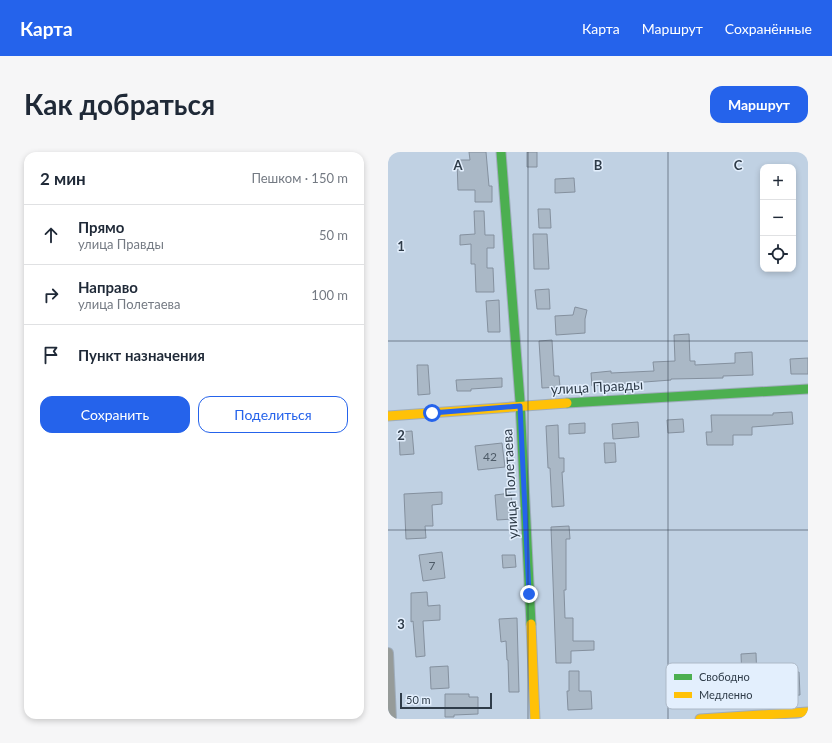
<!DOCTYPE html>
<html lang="ru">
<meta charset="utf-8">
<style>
:root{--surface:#fff;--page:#f6f6f7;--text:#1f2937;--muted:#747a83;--line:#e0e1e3;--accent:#2563eb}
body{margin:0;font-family:Lato,sans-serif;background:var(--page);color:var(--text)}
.controls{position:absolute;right:12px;top:12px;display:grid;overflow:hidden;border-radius:8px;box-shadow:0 2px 6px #0003}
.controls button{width:36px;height:36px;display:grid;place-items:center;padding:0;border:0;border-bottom:1px solid var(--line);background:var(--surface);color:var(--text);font:20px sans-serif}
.scale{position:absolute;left:12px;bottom:10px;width:92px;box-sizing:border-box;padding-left:4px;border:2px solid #2f3c49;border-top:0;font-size:11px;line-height:14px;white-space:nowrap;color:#2f3c49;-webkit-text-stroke:3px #e3effd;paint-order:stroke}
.stop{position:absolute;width:12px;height:12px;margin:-9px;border:3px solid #2563eb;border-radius:50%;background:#fff}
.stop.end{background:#2563eb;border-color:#fff;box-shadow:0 1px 4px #0008}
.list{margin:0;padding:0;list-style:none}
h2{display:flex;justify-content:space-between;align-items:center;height:52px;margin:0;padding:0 16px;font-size:17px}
h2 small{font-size:13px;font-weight:400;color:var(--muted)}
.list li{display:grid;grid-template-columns:26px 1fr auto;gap:12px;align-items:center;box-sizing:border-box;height:60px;padding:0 16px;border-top:1px solid var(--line)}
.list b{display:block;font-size:15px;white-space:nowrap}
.list p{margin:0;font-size:13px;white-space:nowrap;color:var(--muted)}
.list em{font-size:13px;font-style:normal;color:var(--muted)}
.actions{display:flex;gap:8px;padding:12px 16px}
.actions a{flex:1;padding:9px 0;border:1px solid var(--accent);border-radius:12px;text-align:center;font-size:14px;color:var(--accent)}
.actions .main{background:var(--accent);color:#fff}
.icon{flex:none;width:22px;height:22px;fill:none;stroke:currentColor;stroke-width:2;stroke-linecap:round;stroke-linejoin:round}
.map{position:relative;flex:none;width:420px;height:567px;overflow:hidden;border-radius:12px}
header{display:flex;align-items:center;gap:24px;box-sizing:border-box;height:56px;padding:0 20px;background:var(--accent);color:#fff}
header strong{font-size:19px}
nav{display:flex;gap:22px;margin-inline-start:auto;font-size:14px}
.intro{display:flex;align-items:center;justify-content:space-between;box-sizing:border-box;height:96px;padding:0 24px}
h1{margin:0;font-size:28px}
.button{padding:10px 18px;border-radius:12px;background:var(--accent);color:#fff;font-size:14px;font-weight:700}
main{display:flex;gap:24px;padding:0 24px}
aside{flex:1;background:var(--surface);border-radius:12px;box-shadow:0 2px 6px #0003}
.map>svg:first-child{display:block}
.building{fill:#aab8c6;stroke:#84909e}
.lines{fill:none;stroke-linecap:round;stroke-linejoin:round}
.street-casing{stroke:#9fadbc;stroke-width:12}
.fast-casing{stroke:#9fadbc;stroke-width:11}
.slow-casing{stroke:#9fadbc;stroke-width:11}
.street{stroke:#969b99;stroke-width:10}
.fast{stroke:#4caf50;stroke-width:9}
.slow{stroke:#ffc107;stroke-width:9}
.route{stroke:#2563eb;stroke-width:5}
.grid{fill:none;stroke:#2f3c49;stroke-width:1;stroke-opacity:0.55}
.labels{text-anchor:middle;stroke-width:3;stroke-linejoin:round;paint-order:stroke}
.number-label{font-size:12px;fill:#4e5b68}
.street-label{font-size:14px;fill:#2f3c49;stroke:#e3effd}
.key{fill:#e3effd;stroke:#adb9c7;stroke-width:1}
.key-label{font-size:11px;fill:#2f3c49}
.grid-label{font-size:13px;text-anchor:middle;font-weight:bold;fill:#2f3c49;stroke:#e3effd;stroke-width:3;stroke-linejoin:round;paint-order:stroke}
</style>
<header>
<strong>Карта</strong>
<nav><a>Карта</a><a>Маршрут</a><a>Сохранённые</a></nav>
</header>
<div class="intro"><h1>Как добраться</h1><a class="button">Маршрут</a></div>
<main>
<aside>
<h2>2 мин<small>Пешком · 150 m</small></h2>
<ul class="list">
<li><svg class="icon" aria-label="ahead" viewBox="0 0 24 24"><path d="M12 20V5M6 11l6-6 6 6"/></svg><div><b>Прямо</b><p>улица Правды</p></div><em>50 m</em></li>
<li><svg class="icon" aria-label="right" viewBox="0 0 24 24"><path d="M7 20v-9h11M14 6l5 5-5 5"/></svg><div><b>Направо</b><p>улица Полетаева</p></div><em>100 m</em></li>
<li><svg class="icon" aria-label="arrive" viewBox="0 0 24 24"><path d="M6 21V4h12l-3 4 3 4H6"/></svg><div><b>Пункт назначения</b></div></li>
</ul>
<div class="actions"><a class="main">Сохранить</a><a>Поделиться</a></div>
</aside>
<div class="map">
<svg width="420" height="567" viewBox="0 0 420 567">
<rect width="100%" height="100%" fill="#c0d1e3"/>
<path class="building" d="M81 0H98L101 34H104V50H87V38H70L69 8H82Z
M139 0H149V15H139Z
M186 26 187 40 167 41V27Z
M150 57H162L163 76H151Z
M86 59H96L97 83H106V96H99V116H105L106 140H88L87 112H83V92L72 93V83L87 82Z
M145 82H159L161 117H146Z
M161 137 162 157H149L147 138Z
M111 148 112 180H100L98 149Z
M187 155 199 158 197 167V181L168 183 167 164 185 163Z
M301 182 302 209H307V213L347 211V201L364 200 365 223 335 224V226L283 227V228L204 234 203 221 223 219V221L266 219 265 210 287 209 286 183Z
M164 188 166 224H171L172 235 154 236 151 189Z
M420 206V222H403L402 207Z
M29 213H40L42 242 30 243Z
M114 226V235L83 237V239H69L68 228Z
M404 260 405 272 364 275V283H345V293H319L318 280H324L323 263H385V261Z
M295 267 296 280 280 281 279 268Z
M250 270 251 285 225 287 224 272Z
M197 271V281L181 282V272Z
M170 273 171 306H176V320H174L176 354 164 355 162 316H160L158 274Z
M24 279 26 302 12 303 11 280Z
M114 291 117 315 90 318 87 294Z
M216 291H227L228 310 217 311Z
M54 340V352L44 353 45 374H37L38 386 18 387 16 342Z
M123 341 125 367 109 368 107 343Z
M181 374 182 387H178V438H176L177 466H185V489H206V498L183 499V511H168L163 375Z
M54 400 57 426 35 429 31 403Z
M114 403H127L128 415 115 416Z
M39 440 40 454 52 453V468L35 469 37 504 28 505 25 469 23 470V441Z
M129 466 131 540H121L120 508H119L118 489 113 490 111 467Z
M368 501 369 529 394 527V521L411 520 412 543 281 551 280 537 308 535V516L320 515V529L354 528 353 502Z
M60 514 61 536 43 537 42 515Z
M181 519H191V539H203L204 557 180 558 179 539H181Z
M57 542H81V545H90V562L66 563V565H57Z"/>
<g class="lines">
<defs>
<path id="street" d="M0 501 3 567"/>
<path id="fast" d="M113 0 132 249 143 472
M179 251 420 237"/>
<path id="slow" d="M0 264 179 251
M143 472 147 567
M312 567 420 560"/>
</defs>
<use href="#street" class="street-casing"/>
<use href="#fast" class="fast-casing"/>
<use href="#slow" class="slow-casing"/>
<use href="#street" class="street"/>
<use href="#fast" class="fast"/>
<use href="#slow" class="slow"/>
</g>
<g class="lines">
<path class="route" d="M44 261 132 254 141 442"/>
</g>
<path class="grid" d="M140 0V567M280 0V567M0 189H420M0 378H420"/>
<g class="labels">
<g class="number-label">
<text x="102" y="309">42</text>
<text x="44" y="418">7</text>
</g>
<g class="street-label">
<text transform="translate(209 235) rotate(-3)" y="5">улица Правды</text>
<text transform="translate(122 332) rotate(-93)" y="5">улица Полетаева</text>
</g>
</g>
<rect x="278" y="511" width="132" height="46" rx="6" class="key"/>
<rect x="286" y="522" width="18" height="6" fill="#4caf50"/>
<rect x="286" y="540" width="18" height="6" fill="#ffc107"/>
<g class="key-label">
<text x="311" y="529">Свободно</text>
<text x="311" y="547">Медленно</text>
</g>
<g class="grid-label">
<text x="70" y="18">A</text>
<text x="210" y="18">B</text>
<text x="350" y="18">C</text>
<text x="13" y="99">1</text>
<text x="13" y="288">2</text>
<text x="13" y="477">3</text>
</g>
</svg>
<div class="controls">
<button>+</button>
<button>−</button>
<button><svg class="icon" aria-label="locate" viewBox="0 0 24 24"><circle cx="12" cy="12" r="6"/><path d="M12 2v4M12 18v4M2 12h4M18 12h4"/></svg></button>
</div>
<div class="scale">50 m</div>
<div class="stop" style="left:44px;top:261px"></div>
<div class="stop end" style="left:141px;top:442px"></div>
</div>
</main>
